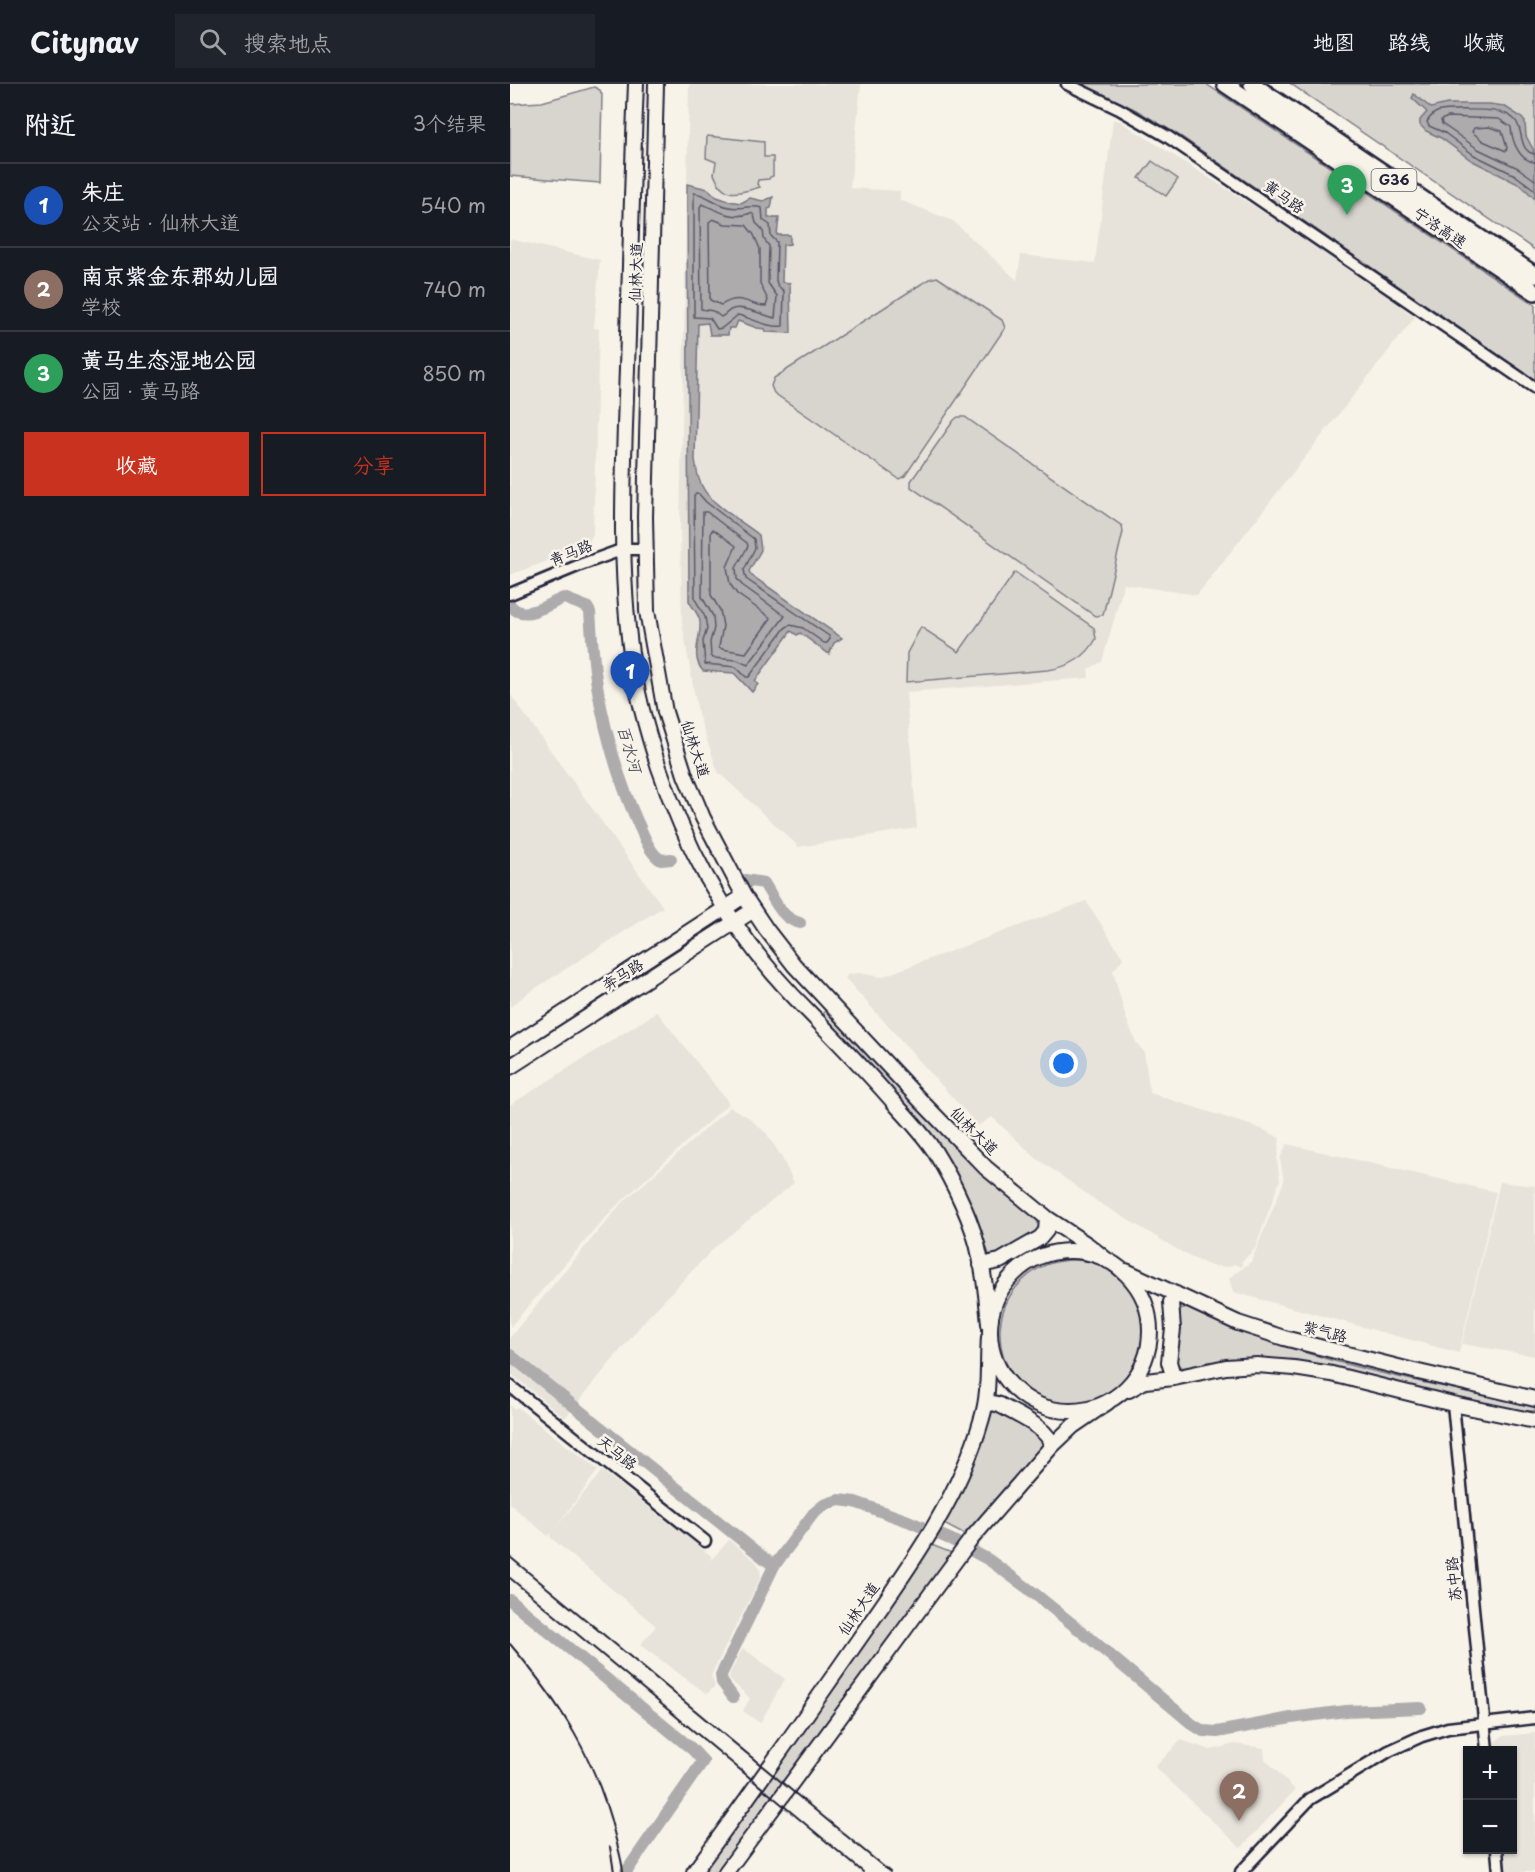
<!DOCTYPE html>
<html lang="zh">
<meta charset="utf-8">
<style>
:root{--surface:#171b24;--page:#20242c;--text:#f1f3f6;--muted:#9ea1a6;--line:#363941;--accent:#c8321e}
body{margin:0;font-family:"Playpen Sans","LXGW WenKai TC",sans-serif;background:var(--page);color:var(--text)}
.controls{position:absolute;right:18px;bottom:18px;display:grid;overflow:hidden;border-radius:0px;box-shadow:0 2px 4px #0004}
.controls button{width:54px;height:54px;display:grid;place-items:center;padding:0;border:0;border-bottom:2px solid var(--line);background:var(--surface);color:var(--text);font:30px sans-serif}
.you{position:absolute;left:554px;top:980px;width:21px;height:21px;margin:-15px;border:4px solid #fff;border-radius:50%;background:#1a73e8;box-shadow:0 0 0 9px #1a73e833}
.badge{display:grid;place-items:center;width:39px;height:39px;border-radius:50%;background:var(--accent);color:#fff;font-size:20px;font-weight:700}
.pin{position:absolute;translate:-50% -50px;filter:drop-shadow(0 2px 3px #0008)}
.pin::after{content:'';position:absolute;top:32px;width:21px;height:18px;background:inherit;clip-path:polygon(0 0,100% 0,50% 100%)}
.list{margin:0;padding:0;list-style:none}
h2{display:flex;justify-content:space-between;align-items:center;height:78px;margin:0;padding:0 24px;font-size:26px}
h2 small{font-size:20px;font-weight:400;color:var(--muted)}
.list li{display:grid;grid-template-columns:39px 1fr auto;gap:18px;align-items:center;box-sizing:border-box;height:84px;padding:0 24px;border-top:2px solid var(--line)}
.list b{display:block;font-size:22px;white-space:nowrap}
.list p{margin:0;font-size:20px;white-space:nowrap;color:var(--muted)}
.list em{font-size:20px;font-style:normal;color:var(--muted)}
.actions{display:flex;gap:12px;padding:18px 24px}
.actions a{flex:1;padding:14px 0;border:2px solid var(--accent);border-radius:0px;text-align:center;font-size:21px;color:var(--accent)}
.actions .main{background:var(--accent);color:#fff}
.icon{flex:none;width:33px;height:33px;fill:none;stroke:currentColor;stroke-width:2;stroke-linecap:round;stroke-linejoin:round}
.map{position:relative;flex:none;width:1025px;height:1788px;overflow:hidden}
header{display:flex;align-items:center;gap:36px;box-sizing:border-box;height:84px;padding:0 30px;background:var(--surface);border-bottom:2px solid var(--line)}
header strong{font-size:28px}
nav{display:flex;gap:33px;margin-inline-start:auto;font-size:21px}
.search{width:420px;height:54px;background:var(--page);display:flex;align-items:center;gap:15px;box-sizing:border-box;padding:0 21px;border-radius:0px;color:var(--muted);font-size:22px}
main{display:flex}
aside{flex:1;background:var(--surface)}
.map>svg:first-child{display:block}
.built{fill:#e7e3db}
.green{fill:#d8d5cf;stroke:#7d7c85;stroke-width:1.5}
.water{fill:#aeabad;stroke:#76747f;stroke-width:1.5}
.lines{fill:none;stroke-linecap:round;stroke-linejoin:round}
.shore{stroke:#5a5969;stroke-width:1.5}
.river{stroke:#aeabad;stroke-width:12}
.minor-casing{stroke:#22223b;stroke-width:15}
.major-casing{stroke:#22223b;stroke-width:18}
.highway-casing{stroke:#22223b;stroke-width:20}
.minor{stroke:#f7f3e8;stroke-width:10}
.major{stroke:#f7f3e8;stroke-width:14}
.highway{stroke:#f7f3e8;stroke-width:15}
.rail{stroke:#22223b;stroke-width:2}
.labels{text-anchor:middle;stroke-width:5;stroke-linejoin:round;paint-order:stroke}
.shield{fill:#f7f3e8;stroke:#62616f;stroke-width:1.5}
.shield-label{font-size:14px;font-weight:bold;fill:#22223b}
.street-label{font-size:15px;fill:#22223b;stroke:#f7f3e8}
.water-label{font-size:16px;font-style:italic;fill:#535263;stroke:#f7f3e8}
</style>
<header>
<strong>Citynav</strong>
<div class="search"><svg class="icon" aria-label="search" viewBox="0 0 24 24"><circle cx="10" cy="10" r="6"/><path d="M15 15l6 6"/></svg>搜索地点</div>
<nav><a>地图</a><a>路线</a><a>收藏</a></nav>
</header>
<main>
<aside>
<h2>附近<small>3个结果</small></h2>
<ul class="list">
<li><span class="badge" style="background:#1a4fb4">1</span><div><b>朱庄</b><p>公交站 · 仙林大道</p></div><em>540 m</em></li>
<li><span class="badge" style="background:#8d6e63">2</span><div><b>南京紫金东郡幼儿园</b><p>学校</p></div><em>740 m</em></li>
<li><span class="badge" style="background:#2e9e5b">3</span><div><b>黄马生态湿地公园</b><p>公园 · 黄马路</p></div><em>850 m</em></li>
</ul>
<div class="actions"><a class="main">收藏</a><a>分享</a></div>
</aside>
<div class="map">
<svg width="1025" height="1788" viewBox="0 0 1025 1788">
<rect width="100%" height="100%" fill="#f7f3e8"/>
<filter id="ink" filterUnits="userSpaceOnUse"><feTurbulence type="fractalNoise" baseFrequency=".0167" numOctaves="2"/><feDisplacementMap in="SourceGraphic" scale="12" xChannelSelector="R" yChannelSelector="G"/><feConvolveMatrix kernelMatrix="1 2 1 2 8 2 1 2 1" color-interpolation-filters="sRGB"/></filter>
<g filter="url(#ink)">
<path class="built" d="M179 0H351L340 104 390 107V116L443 137 507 196 511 171 585 179 603 36H608L821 171 905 233 687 511 614 500 592 578 578 585 579 594 396 608 407 744 289 763 208 688 188 630 172 539 170 442Z
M0 155 90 176 84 244 89 245 83 450 77 462 0 491Z
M0 610 153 823 18 909 0 923Z
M576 817 613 874 603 887 616 934 626 958 634 968 640 1009 752 1045 770 1054 767 1076 770 1096 745 1165 732 1177V1183L724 1180 718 1183 701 1182 680 1173 588 1118 526 1074 482 1033 468 1042 335 894 338 890 349 889 371 893Z
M147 928 219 1019 102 1126 0 1243V1021Z
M220 1023 238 1033 257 1050 271 1072 284 1099 205 1163 137 1234 55 1334 0 1289V1253L110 1121Z
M777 1060 986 1108 949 1269 723 1208 719 1194 741 1178 774 1097 770 1075Z
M990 1098 1025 1102V1272L952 1260Z
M0 1321 5 1325 7 1323 88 1386 47 1442 92 1387 170 1447 201 1472V1476L219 1456 245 1477 250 1484 251 1493 201 1591 205 1602 197 1610 130 1561 146 1542 41 1454 40 1449 38 1452 0 1420Z
M233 1564 275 1595 250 1639 233 1627 240 1614 219 1595 220 1589Z
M1025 1649V1788H997L995 1766H1002V1666H985L984 1658 993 1652Z
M671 1656 701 1666 724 1660 754 1664 755 1675 785 1706 731 1764 645 1683Z"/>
<path class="green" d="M571 0H696L1025 221V296L670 52 626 26Z
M781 0H1025V166Z
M84 3 90 6 92 11 90 99 0 92V20L32 18Z
M197 52 254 58V73H263V92L260 93 259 95 248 96 247 100 250 103C228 109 214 116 204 90L206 78 196 74Z
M642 77 668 95 656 112 629 94Z
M427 193 492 236 495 244 395 392 389 395 264 309 261 302 264 294 419 195Z
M448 333H455L612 442 613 448 593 531 585 532 401 403V397L444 336Z
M505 488 584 544 586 555C576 574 558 583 538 586L396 598 397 569 411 543 449 568Z
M317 925 529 1135 530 1140 528 1147 488 1172 479 1170 450 1098 413 1040 314 932V928Z
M490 1249a73 73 0 1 1 146 0a73 73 0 1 1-146 0Z
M679 1224C713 1239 746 1253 781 1264 860 1290 944 1304 1025 1322V1327L1001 1326 813 1284 707 1279 672 1284 665 1278 668 1229 672 1225Z
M487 1326 529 1349 533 1363 455 1451 432 1439C453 1404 467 1369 479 1330Z
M419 1460 442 1469 210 1788H190Z"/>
<path class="water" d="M904 10 921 24 937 20H979L994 22 1011 33 1015 38 1016 52 1023 65 1025 76V115L1012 102 961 76 931 54 916 47 910 41V36L917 28 902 14Z
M177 100 198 105 207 113 219 117 231 119 240 114 253 117 263 113 261 124 258 125V134H269L267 151H280V160L273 161 272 198 280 199 281 249 256 248 255 245 247 244 228 237 225 244H219L218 251H200L198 239 188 240 185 375C186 384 187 393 192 402 200 420 233 438 249 451L251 466 239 487 241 491 332 554 324 559 319 570 290 549 287 551 281 547 245 597 248 600 242 608 224 589 193 587C178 571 195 547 189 534 187 528 182 523 179 517Z"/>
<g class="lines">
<path class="shore" d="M979 43 992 47 997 64 996 67 973 57 962 48 964 44Z
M1025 70C1008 68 1014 45 1005 36 1002 33 998 30 993 29 984 25 936 25 927 28 922 30 920 33 917 38L919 42 935 49 964 71 1005 91 1025 106
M1025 78C1009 77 1002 57 1001 43L989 35 938 33 931 36 932 40 968 65 1008 84 1025 96
M184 109C197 110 206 121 219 123 231 126 240 120 252 124L253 136 260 141 261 152 267 158 266 197 268 202 274 207 273 242C258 244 244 235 228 231L212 244 207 245 200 234 184 233Z
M192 120C208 126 222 137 241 129L244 131 246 139 253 146 254 155 259 162 258 199 267 212 265 234C256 232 232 221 223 225 218 226 216 231 211 233L203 227 191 225 190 123Z
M203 135 215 140 236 141 244 151 250 165V200L258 216 256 222C237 222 233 208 211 221L200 216 199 138Z
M186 409 189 410 196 418 244 455 245 464 234 486 236 495 319 552 320 555 317 559H314L293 544 280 541 275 544 239 593H236L226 583 195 580 193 557 197 545 195 533 185 515 184 412Z
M193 428H197L237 459 238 462 226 484 227 495 232 501 275 532 238 581 227 576 203 574 201 572 200 558 204 544 203 532 192 513Z
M203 445 226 462 217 483 220 500 227 510 261 534 236 569 212 565 209 563 213 542 210 526 201 511V448Z"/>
<path class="river" d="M0 521C14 539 37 520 54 514L77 523 80 528C82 553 83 577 87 601 95 649 108 694 127 737 133 749 139 769 151 776L161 775
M235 796 254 799C264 815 271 835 290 839
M0 1271 264 1482
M0 1516 182 1665 193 1677 116 1788
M223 1613 212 1598 211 1591 264 1482 303 1430 314 1421 329 1416 345 1418 398 1437 442 1456 479 1476 520 1506 582 1556 682 1640 693 1647 707 1648 781 1634 836 1627 911 1624"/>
<defs>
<path id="minor" d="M557 0 609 25 658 53 1025 304
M0 510 70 481 114 465H135
M0 1302 195 1457
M943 1320 977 1666
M987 1766 989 1788
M731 1788 800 1715 879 1667 912 1652 938 1644 1025 1634"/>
<path id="major" d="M126 0C122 95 120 190 117 284 114 379 108 475 121 569 131 642 161 728 196 792 223 841 258 888 298 927 328 958 358 988 386 1021 400 1036 414 1051 425 1068 443 1097 464 1140 470 1173 475 1195 477 1218 479 1240
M146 0 135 433 137 527 155 628 175 691 193 734 234 812 256 845 284 881 410 1016 476 1084 537 1134 578 1161 598 1177
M0 964 234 812
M0 983 242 827
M480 1247a80 80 0 1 1 160 0a80 80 0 1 1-160 0Z
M471 1181 490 1177 530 1154 536 1147 537 1134
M616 1187 728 1239 774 1254 904 1287 1025 1315
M664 1294 659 1278 663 1245 661 1218 666 1210
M619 1306 635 1297 664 1294 716 1283 747 1281 784 1284 822 1290 943 1320 1025 1337
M476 1321 483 1319 490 1321C506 1331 538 1343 542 1362
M184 1788C240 1711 295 1633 349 1555 397 1486 449 1416 472 1334 480 1308 477 1280 479 1253
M216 1788 462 1454 542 1362 563 1342 598 1318"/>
<path id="highway" d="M715 0 1025 208
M742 0 1025 191"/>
</defs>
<use href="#minor" class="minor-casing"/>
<use href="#major" class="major-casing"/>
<use href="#highway" class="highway-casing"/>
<use href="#minor" class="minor"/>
<use href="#major" class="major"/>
<use href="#highway" class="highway"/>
<path class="rail" d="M0 1473 380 1788
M0 1494 353 1788
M0 1560C50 1619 87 1676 105 1752 108 1764 112 1776 113 1788
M100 1763 104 1788"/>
</g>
</g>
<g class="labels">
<rect class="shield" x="861.5" y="85" width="45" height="22" rx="4.5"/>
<g class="shield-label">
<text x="884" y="101">G36</text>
</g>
<g class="street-label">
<text transform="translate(774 113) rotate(35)" y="5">黄马路</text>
<text transform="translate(930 144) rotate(34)" y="5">宁洛高速</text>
<text transform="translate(126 188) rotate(-88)" y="5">仙林大道</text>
<text transform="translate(61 469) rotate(-22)" y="5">青马路</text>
<text transform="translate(185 665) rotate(72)" y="5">仙林大道</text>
<text transform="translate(113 891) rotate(-32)" y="5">奔马路</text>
<text transform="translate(464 1047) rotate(45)" y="5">仙林大道</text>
<text transform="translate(815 1248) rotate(14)" y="5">紫气路</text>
<text transform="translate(107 1369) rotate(39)" y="5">天马路</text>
<text transform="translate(944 1495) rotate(-96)" y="5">苏中路</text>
<text transform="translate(349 1525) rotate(-56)" y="5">仙林大道</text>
</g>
<g class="water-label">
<text transform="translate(120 665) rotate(74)" y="6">百水河</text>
</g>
</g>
</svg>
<div class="controls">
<button>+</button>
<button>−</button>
</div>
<div class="you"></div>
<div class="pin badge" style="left:120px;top:617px;background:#1a4fb4">1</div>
<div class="pin badge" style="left:729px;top:1737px;background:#8d6e63">2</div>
<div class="pin badge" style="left:837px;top:131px;background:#2e9e5b">3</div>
</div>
</main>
